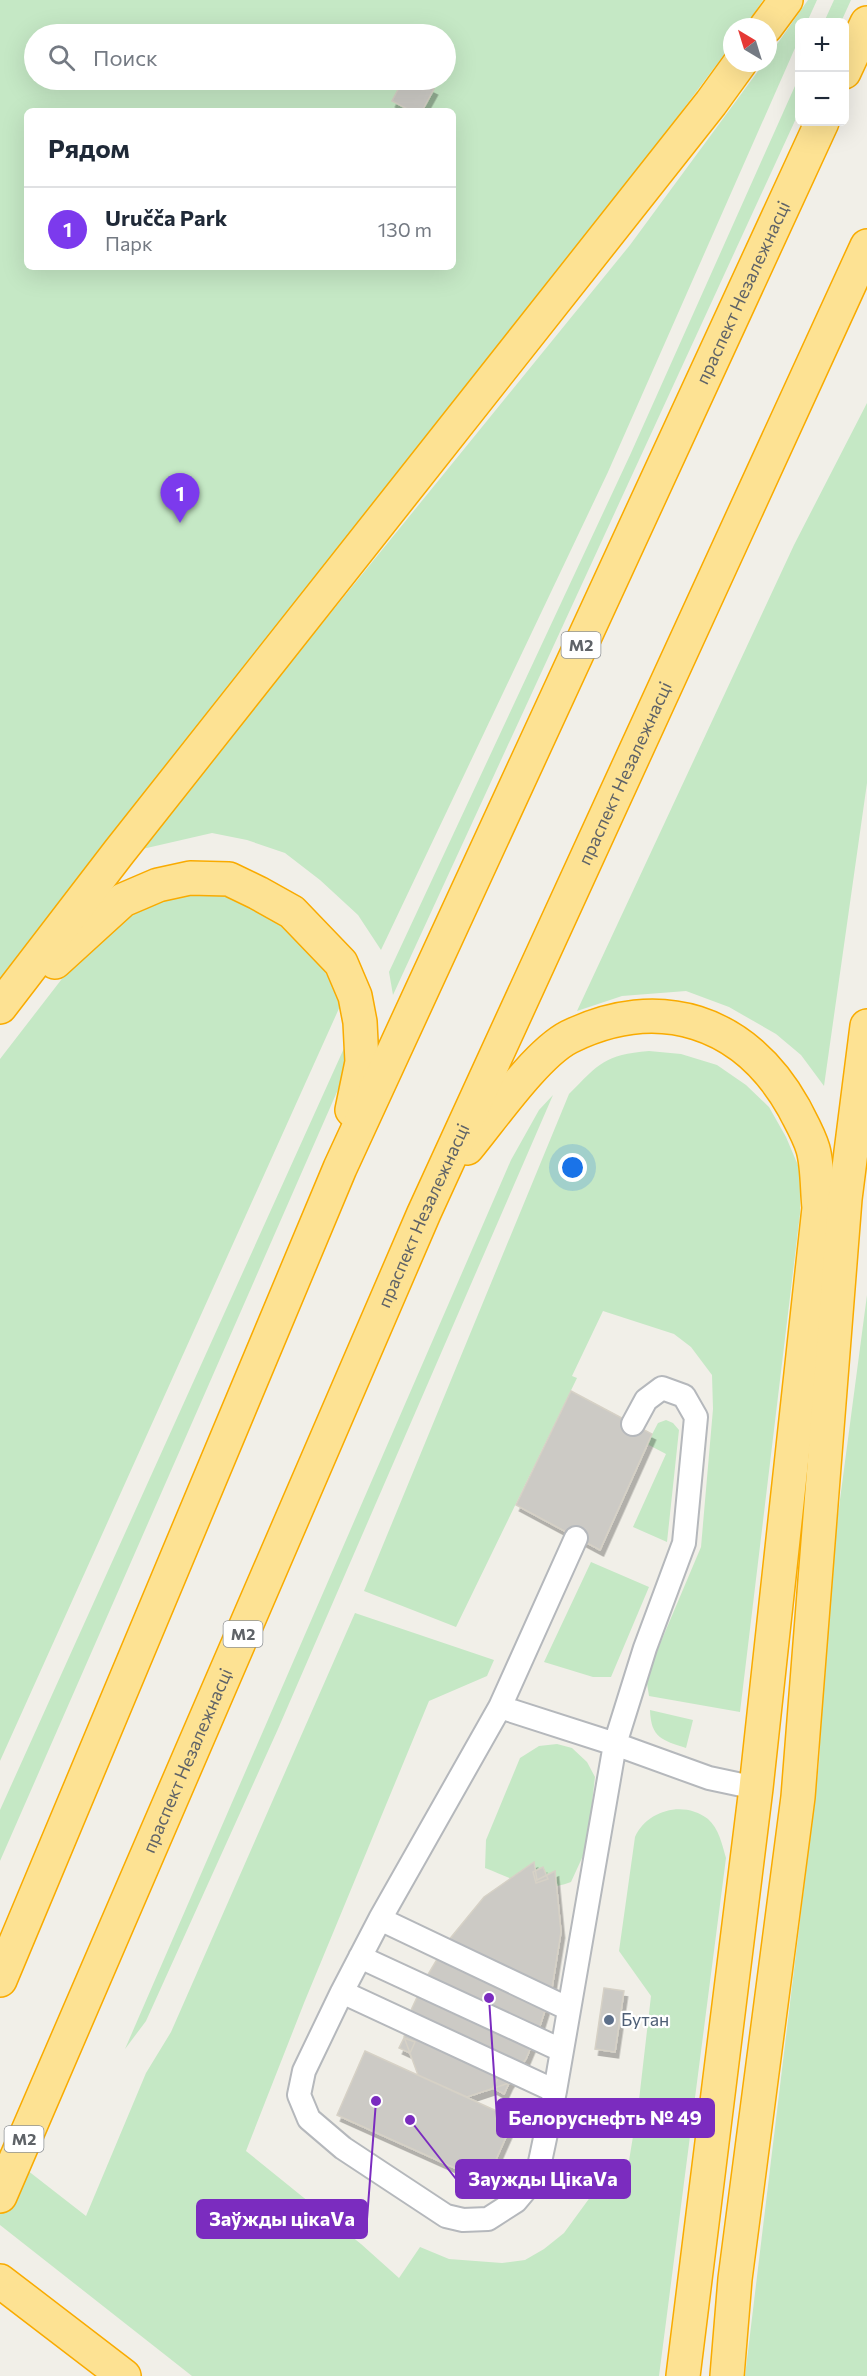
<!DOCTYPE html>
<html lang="ru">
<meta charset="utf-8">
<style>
:root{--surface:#fff;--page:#f2f2f3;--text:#1f2937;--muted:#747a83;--line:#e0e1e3;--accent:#7c3aed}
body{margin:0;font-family:Commissioner,sans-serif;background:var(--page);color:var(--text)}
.controls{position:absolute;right:18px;top:18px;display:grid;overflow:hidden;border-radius:9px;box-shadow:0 6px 24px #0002}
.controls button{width:54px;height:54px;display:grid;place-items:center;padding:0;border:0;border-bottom:2px solid var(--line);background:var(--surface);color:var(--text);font:30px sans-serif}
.compass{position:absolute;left:723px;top:18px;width:54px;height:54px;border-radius:50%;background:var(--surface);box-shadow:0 6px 24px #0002;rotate:322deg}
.you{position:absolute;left:573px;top:1168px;width:21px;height:21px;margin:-15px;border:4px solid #fff;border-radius:50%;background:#1a73e8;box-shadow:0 0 0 9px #1a73e833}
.badge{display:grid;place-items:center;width:39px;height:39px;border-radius:50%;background:var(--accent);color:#fff;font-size:20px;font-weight:700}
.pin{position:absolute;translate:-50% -50px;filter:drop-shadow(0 2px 3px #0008)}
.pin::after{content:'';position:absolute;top:32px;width:21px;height:18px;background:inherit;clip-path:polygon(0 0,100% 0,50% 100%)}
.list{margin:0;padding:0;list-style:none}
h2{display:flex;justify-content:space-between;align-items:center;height:78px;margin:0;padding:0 24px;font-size:26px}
h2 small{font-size:20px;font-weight:400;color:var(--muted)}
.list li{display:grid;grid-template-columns:39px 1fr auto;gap:18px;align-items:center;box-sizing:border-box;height:84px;padding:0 24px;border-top:2px solid var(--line)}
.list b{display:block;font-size:22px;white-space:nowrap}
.list p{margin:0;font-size:20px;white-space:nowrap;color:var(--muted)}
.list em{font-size:20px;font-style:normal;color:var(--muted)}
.icon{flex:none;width:33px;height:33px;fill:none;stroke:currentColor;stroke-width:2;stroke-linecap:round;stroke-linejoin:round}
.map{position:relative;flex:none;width:867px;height:2376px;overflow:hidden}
.search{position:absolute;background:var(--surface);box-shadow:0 6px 24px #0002;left:24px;top:24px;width:432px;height:66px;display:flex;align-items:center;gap:15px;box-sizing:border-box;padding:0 21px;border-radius:33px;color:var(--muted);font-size:22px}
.panel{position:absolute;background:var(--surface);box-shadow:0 6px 24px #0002;left:24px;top:108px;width:432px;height:162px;border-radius:9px}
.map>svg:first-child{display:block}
.green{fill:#c5e8c5;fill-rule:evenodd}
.building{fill:#cccac5;stroke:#d6d1c6;stroke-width:1.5;filter:url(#shadow)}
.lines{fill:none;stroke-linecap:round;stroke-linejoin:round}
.lane-casing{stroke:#b5b8bc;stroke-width:26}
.highway-casing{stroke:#f9ab00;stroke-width:36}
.lane{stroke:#fff;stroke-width:22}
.highway{stroke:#fde293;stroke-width:33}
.service-dot{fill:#5c6f8a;stroke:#fff;stroke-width:2}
.labels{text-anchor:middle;stroke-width:4.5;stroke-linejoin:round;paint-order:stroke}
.shield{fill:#fff;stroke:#8f9295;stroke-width:1.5}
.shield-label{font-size:16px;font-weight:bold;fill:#5f6368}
.street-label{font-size:18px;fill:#5f6368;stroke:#fff}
.service-label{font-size:18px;fill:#4e5e75;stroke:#fff;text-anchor:start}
.leader{fill:none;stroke:#7b2cbf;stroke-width:2}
.callout-dot{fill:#7b2cbf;stroke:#fff;stroke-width:2}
.callout{fill:#7b2cbf;stroke:#7b2cbf;stroke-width:2}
.callout-label{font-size:20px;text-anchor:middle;font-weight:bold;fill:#fff}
</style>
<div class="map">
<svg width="867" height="2376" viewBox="0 0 867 2376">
<defs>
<filter id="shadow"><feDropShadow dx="3.5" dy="6" stdDeviation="0" flood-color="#0004"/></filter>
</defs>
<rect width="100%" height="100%" fill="#f1efe8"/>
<path class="green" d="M0 0H763L745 27H732V44L625 187 84 870 0 981ZM34 34H446V80H34ZM27 111H453V267H27Z
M808 0H817L807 22H800L799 39 608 472 381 950 358 915 320 880 285 853 247 840 212 833 138 850 630 245 764 63H768V57Z
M834 0H851L841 22H824Z
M799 77V112L393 995 389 972 631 453Z
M867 403V783L824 1086 801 1055 776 1034 729 1007 686 991 622 996 577 1011 794 545Z
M210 894 241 898 266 909 316 953 341 1004 0 1761V1059L78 958 114 923 174 896Z
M350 1035 347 1069 0 1861V1810Z
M649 1051 681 1054 717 1065 746 1085 769 1107 786 1137 800 1170V1214L740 1712 649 1696 646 1677 701 1547 713 1409 712 1375 691 1347 674 1334 603 1311 572 1376 577 1378 456 1627 364 1591 569 1094C600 1063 604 1055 649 1051Z
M553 1095 278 1729 146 2021 125 2049 511 1160 539 1110Z
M867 1295V2376H745L819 1763 827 1598Z
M666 1420 673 1423 679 1430 667 1542 633 1527 666 1454 647 1444 658 1423Z
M591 1562 649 1587 611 1677H593L544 1662Z
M355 1613 494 1660 487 1676 429 1701 304 2003 246 2151 361 2244 399 2278 420 2247 449 2259 502 2263 525 2260 544 2249 564 2233 599 2185 624 2191 639 2100 651 1996 619 1951 635 1837C647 1810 684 1800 708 1819 719 1829 722 1844 726 1858L659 2376H192L0 2225V2149L86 2216 146 2073 171 2032Z
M650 1710 693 1720 686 1748C662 1740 651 1738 650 1710Z
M557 1744 572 1748 587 1762 595 1777 587 1847 571 1882C538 1895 516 1880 485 1868L486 1840 520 1758 539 1746Z"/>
<path class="building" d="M403 80H416L434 89 422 111H411L392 101Z
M571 1391 652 1434 600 1550 516 1505Z
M534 1862 537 1880 555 1871 561 1932 552 1988 540 2026 526 2059 509 2083 467 2097 418 2075 404 2037 412 2008 427 1976 448 1941 484 1897Z
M543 1867 548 1879 536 1883 533 1872Z
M604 1988 624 1991 615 2052 595 2049Z
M404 2038 415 2042 410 2053 399 2048Z
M365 2051 514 2119 486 2182 337 2115Z
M498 2078 509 2083 504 2094 493 2088Z"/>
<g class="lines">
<defs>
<path id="lane" d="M576 1538 500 1707 380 1919 342 1992 304 2071 299 2095 309 2119 343 2148 446 2216 463 2220 488 2219 516 2201 537 2176 555 2091 615 1744 645 1648 684 1543 696 1417 684 1396 662 1388 646 1400 633 1424
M500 1707 615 1744 709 1778 756 1788
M380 1919 569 2009
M360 1957 561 2050
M342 1992 555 2091"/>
<g id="highway">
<path d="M766 27 786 0"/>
<path d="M844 72 867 23"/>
<path d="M55 962 123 900 158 885 190 878 229 879 258 893 292 912 341 963 355 996 360 1022 362 1062 352 1110"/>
<path d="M0 1007 119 852 711 103 740 63"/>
<path d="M467 1148C492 1118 536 1054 569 1037 659 993 745 1020 794 1108 800 1120 809 1135 813 1149 818 1167 817 1189 819 1208L756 1788 683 2376"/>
<path id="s1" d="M0 1980 340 1168 822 122"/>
<path id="s2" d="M0 2196 424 1213 867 246"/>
<path d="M0 2281 124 2376"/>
<path d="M727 2376 735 2279 798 1797 845 1199 867 1026"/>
</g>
</defs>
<use href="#lane" class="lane-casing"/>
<use href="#highway" class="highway-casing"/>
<use href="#lane" class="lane"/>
<use href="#highway" class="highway"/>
</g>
<circle class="service-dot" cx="609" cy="2020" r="6"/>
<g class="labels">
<g class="shield">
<rect x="561.5" y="632" width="39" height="26" rx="4.5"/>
<rect x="223.5" y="1621" width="39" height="26" rx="4.5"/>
<rect x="4.5" y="2126" width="39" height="26" rx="4.5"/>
</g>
<g class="shield-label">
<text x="581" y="651">М2</text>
<text x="243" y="1640">М2</text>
<text x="24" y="2145">М2</text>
</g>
<g class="street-label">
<text dy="6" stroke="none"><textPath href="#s1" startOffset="1844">праспект Незалежнасці</textPath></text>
<text dy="6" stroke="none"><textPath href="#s2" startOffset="1554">праспект Незалежнасці</textPath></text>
<text dy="6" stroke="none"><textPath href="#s2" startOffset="1068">праспект Незалежнасці</textPath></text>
<text dy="6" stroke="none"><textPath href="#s2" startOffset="474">праспект Незалежнасці</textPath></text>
</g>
<g class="service-label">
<text x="621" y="2026">Бутан</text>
</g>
</g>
<path class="leader" d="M489 1998L497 2118M410 2120L456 2179M376 2101L367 2219"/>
<g class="callout-dot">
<circle cx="489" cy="1998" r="6"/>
<circle cx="410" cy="2120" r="6"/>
<circle cx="376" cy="2101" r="6"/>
</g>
<g class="callout">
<rect x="497" y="2099" width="217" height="38" rx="6"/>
<rect x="456" y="2160" width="174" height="38" rx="6"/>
<rect x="197" y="2200" width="170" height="38" rx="6"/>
</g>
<g class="callout-label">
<text x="605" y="2125">Белоруснефть № 49</text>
<text x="543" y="2186">Заужды ЦікаVа</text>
<text x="282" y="2226">Заўжды цікаVа</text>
</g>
</svg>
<div class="controls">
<button>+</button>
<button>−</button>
</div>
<svg class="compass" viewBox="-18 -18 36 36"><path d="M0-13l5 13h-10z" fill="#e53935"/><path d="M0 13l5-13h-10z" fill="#747a83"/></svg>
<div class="you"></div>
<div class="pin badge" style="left:180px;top:523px">1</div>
<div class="search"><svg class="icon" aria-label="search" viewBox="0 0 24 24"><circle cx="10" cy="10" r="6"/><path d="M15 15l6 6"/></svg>Поиск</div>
<section class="panel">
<h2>Рядом<small></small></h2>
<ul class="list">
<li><span class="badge">1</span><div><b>Uručča Park</b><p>Парк</p></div><em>130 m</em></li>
</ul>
</section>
</div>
